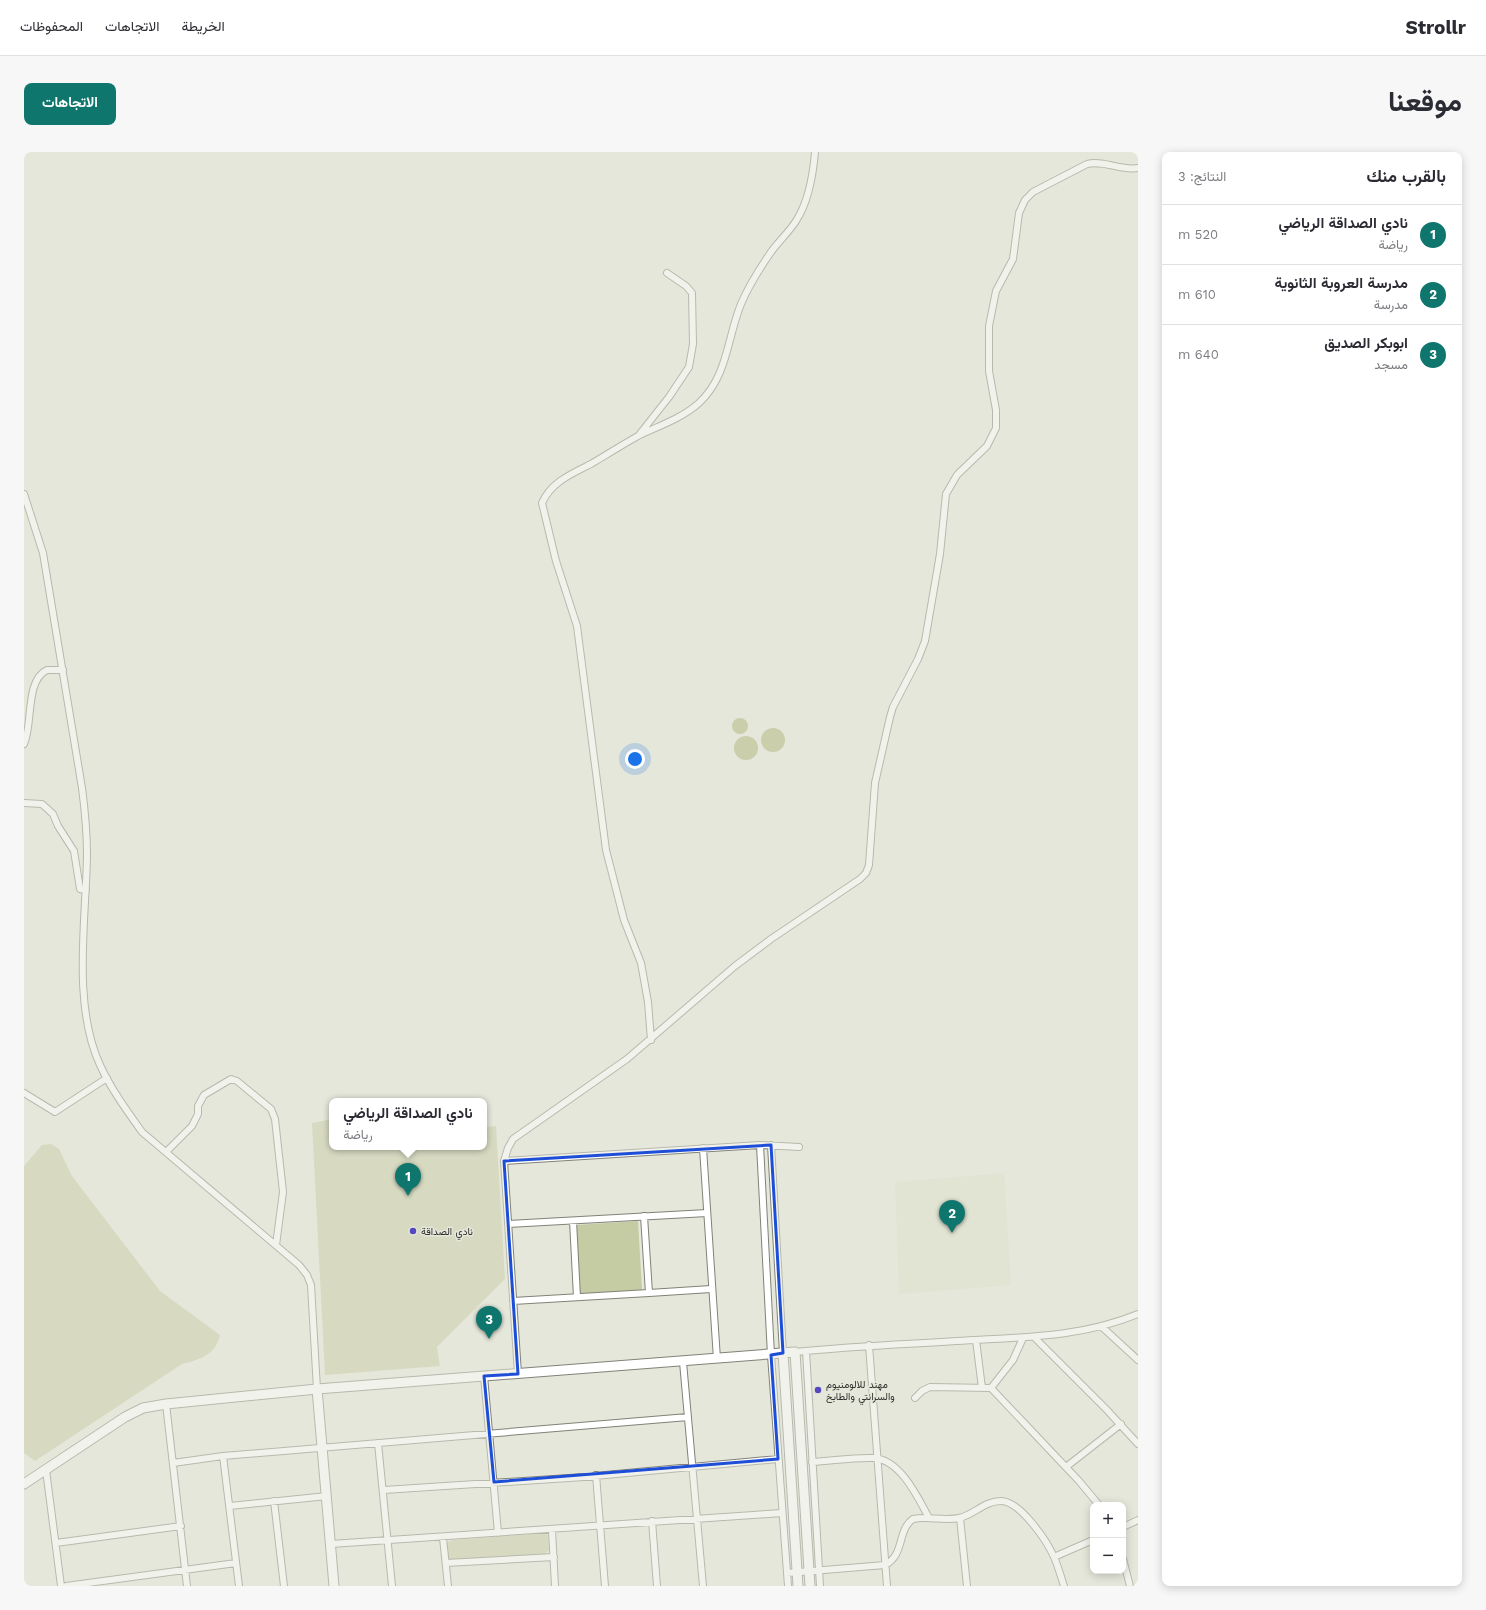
<!DOCTYPE html>
<html lang="ar">
<meta charset="utf-8">
<style>
:root{--surface:#fff;--page:#f7f7f7;--text:#2b2b33;--muted:#7c7c81;--line:#e1e1e2;--accent:#0f766e}
body{margin:0;font-family:"Work Sans",Vazirmatn,sans-serif;background:var(--page);color:var(--text);direction:rtl}
.controls{position:absolute;right:12px;bottom:12px;display:grid;overflow:hidden;border-radius:8px;box-shadow:0 2px 10px #0003}
.controls button{width:36px;height:36px;display:grid;place-items:center;padding:0;border:0;border-bottom:1px solid var(--line);background:var(--surface);color:var(--text);font:20px sans-serif}
.you{position:absolute;left:611px;top:607px;width:14px;height:14px;margin:-10px;border:3px solid #fff;border-radius:50%;background:#1a73e8;box-shadow:0 0 0 6px #1a73e833}
.badge{display:grid;place-items:center;width:26px;height:26px;border-radius:50%;background:var(--accent);color:#fff;font-size:13px;font-weight:700}
.pin{position:absolute;translate:-50% -33px;filter:drop-shadow(0 1px 2px #0008)}
.pin::after{content:'';position:absolute;top:21px;width:14px;height:12px;background:inherit;clip-path:polygon(0 0,100% 0,50% 100%)}
.popup{position:absolute;left:305px;top:946px;width:158px;height:52px;box-sizing:border-box;display:grid;place-content:center;border-radius:8px;background:var(--surface);filter:drop-shadow(0 1px 3px #0005);font-size:13px;white-space:nowrap;color:var(--muted)}
.popup b{font-size:15px;color:var(--text)}
.popup::after{content:'';position:absolute;left:50%;top:100%;margin-left:-8px;border:8px solid transparent;border-top-color:var(--surface)}
.list{margin:0;padding:0;list-style:none}
h2{display:flex;justify-content:space-between;align-items:center;height:52px;margin:0;padding:0 16px;font-size:17px}
h2 small{font-size:13px;font-weight:400;color:var(--muted)}
.list li{display:grid;grid-template-columns:26px 1fr auto;gap:12px;align-items:center;box-sizing:border-box;height:60px;padding:0 16px;border-top:1px solid var(--line)}
.list b{display:block;font-size:15px;white-space:nowrap}
.list p{margin:0;font-size:13px;white-space:nowrap;color:var(--muted)}
.list em{font-size:13px;font-style:normal;color:var(--muted)}
.map{position:relative;flex:none;width:1114px;height:1434px;overflow:hidden;direction:ltr;border-radius:8px}
header{display:flex;align-items:center;gap:24px;box-sizing:border-box;height:56px;padding:0 20px;background:var(--surface);border-bottom:1px solid var(--line)}
header strong{font-size:19px}
nav{display:flex;gap:22px;margin-inline-start:auto;font-size:14px}
.intro{display:flex;align-items:center;justify-content:space-between;box-sizing:border-box;height:96px;padding:0 24px}
h1{margin:0;font-size:28px}
.button{padding:10px 18px;border-radius:8px;background:var(--accent);color:#fff;font-size:14px;font-weight:700}
main{display:flex;gap:24px;padding:0 24px}
aside{flex:1;background:var(--surface);border-radius:8px;box-shadow:0 2px 10px #0003}
.map>svg:first-child{display:block}
.built{fill:#dbdecb}
.green{fill:#c5cba2}
.water{fill:#a8b06f}
.lines{fill:none;stroke-linecap:round;stroke-linejoin:round}
.street-casing{stroke:#808277;stroke-width:8}
.secondary-casing{stroke:#808277;stroke-width:11}
.street{stroke:#fff;stroke-width:6}
.secondary{stroke:#fff;stroke-width:9}
.marked{fill:none;stroke:#1d4ed8;stroke-width:3;stroke-linejoin:round}
.poi-dot{fill:#5647be;stroke:#e5e7db;stroke-width:1.5}
.labels{text-anchor:middle;stroke-width:3;stroke-linejoin:round;paint-order:stroke}
.poi-label{font-size:10px;fill:#2e2e2a;stroke:#e5e7db;text-anchor:start}
</style>
<header>
<strong>Strollr</strong>
<nav><a>الخريطة</a><a>الاتجاهات</a><a>المحفوظات</a></nav>
</header>
<div class="intro"><h1>موقعنا</h1><a class="button">الاتجاهات</a></div>
<main>
<aside>
<h2>بالقرب منك<small>النتائج: 3</small></h2>
<ul class="list">
<li><span class="badge">1</span><div><b>نادي الصداقة الرياضي</b><p>رياضة</p></div><em>520 m</em></li>
<li><span class="badge">2</span><div><b>مدرسة العروبة الثانوية</b><p>مدرسة</p></div><em>610 m</em></li>
<li><span class="badge">3</span><div><b>ابوبكر الصديق</b><p>مسجد</p></div><em>640 m</em></li>
</ul>
</aside>
<div class="map">
<svg width="1114" height="1434" viewBox="0 0 1114 1434">
<rect width="100%" height="100%" fill="#e5e7db"/>
<path class="built" d="M980 1021 987 1133 875 1142 871 1030Z"/>
<path class="green" d="M308 967V995H460V975L472 974 481 1127 413 1195 416 1214 301 1223 288 971Z
M27 992 35 997 48 1024 136 1139 196 1183C192 1203 175 1208 158 1212L11 1309 0 1301V1014L18 993Z
M614 1069 618 1138 556 1142 552 1073Z
M520 1381 524 1383 525 1398 521 1402 425 1409 423 1408 422 1393 424 1390 429 1388Z"/>
<path class="water" d="M708 574a8 8 0 1 1 16 0a8 8 0 1 1-16 0Z
M737 588a12 12 0 1 1 24 0a12 12 0 1 1-24 0Z
M710 596a12 12 0 1 1 24 0a12 12 0 1 1-24 0Z"/>
<g class="lines">
<defs>
<path id="street" d="M615 283 645 245 665 215 669 192 668 141 662 134 643 121
M0 342 19 401 58 636C61 659 63 681 63 703 62 769 48 852 76 913 87 937 103 959 118 980L275 1113 283 1123 287 1133 293 1237
M0 592C9 573 1 528 23 518H39
M0 651 18 652 29 662 34 674 50 699 56 737 62 738
M627 888 624 850 617 811 600 768 582 698 553 474 532 409 518 351C527 330 549 321 567 312 582 303 598 293 614 284 634 274 657 267 675 251 704 224 703 186 717 152 724 135 736 116 747 100 755 89 765 80 772 69 785 49 789 24 791 0
M0 941 31 960 83 926
M736 993 747 1203 764 1434
M747 993 759 1201
M679 996 693 1207
M142 1000 168 974 174 962V954L180 943 207 927 213 929 247 957 251 967 259 1040 252 1093
M480 1009 484 996 489 987 603 907 711 814 747 787 836 727 842 721 845 713 851 631 866 565 869 555 894 507 901 489 916 402 922 342 933 323 963 294 972 276V258L965 219V174L972 139 989 107 995 61 1001 48 1009 40 1063 12C1081 8 1097 19 1114 16
M549 1069 553 1145
M484 1072 683 1061
M625 1141 687 1137
M489 1149 625 1141 620 1064
M1077 1174 1114 1208
M1010 1185 1082 1257 1114 1292
M999 1186 989 1208 967 1236 1055 1329 1075 1353
M952 1188 958 1236
M845 1193 863 1434
M782 1199 796 1434
M771 1200C830 1194 890 1192 950 1188 1006 1185 1061 1184 1114 1162
M659 1210 679 1434
M494 1222 480 1009 736 993 775 995
M460 1224 474 1381
M891 1246 898 1239 906 1235 967 1236
M142 1252 163 1434
M354 1291 368 1434
M199 1304 215 1434
M788 1310C808 1309 830 1305 850 1306 877 1308 894 1346 905 1366
M149 1311 199 1304 664 1265
M1042 1315 1097 1272
M22 1318 37 1434
M572 1323 581 1434
M360 1338 560 1325 754 1307
M250 1349 260 1434
M206 1354 303 1344
M936 1366 943 1434
M628 1369 633 1434
M1099 1375 1114 1368
M528 1378 531 1434
M419 1386 424 1434
M32 1391 157 1374
M307 1392 758 1361
M1030 1405 1069 1388
M1099 1407 1106 1434
M422 1411 530 1405
M763 1421 861 1413C881 1403 873 1378 889 1367 904 1364 920 1369 935 1366 950 1363 960 1349 977 1349 996 1349 1023 1389 1030 1405 1034 1414 1037 1425 1040 1434
M42 1434 212 1411"/>
<path id="secondary" d="M759 1201 774 1434
M293 1237 310 1434
M0 1332 101 1265 119 1256 142 1252 293 1237 771 1200 786 1434"/>
</defs>
<use href="#street" class="street-casing"/>
<use href="#secondary" class="secondary-casing"/>
<use href="#street" class="street"/>
<use href="#secondary" class="secondary"/>
</g>
<path d="M0 0H1114V1434H0ZM747 993 759 1201 747 1203 754 1307 470 1330 460 1224 494 1222 480 1009Z" fill="#e5e7db" fill-opacity=".55" fill-rule="evenodd"/>
<path class="marked" d="M747 993 759 1201 747 1203 754 1307 470 1330 460 1224 494 1222 480 1009Z"/>
<g class="poi-dot">
<circle cx="389" cy="1079" r="4"/>
<circle cx="794" cy="1238" r="4"/>
</g>
<g class="labels">
<g class="poi-label">
<text x="397" y="1083">نادي الصداقة</text>
<text x="802" y="1236">مهند للالومنيوم<tspan x="802" dy="12">والسرانتي والطابخ</tspan></text>
</g>
</g>
</svg>
<div class="controls">
<button>+</button>
<button>−</button>
</div>
<div class="you"></div>
<div class="pin badge" style="left:384px;top:1044px">1</div>
<div class="popup"><b>نادي الصداقة الرياضي</b>رياضة</div>
<div class="pin badge" style="left:928px;top:1081px">2</div>
<div class="pin badge" style="left:465px;top:1187px">3</div>
</div>
</main>
